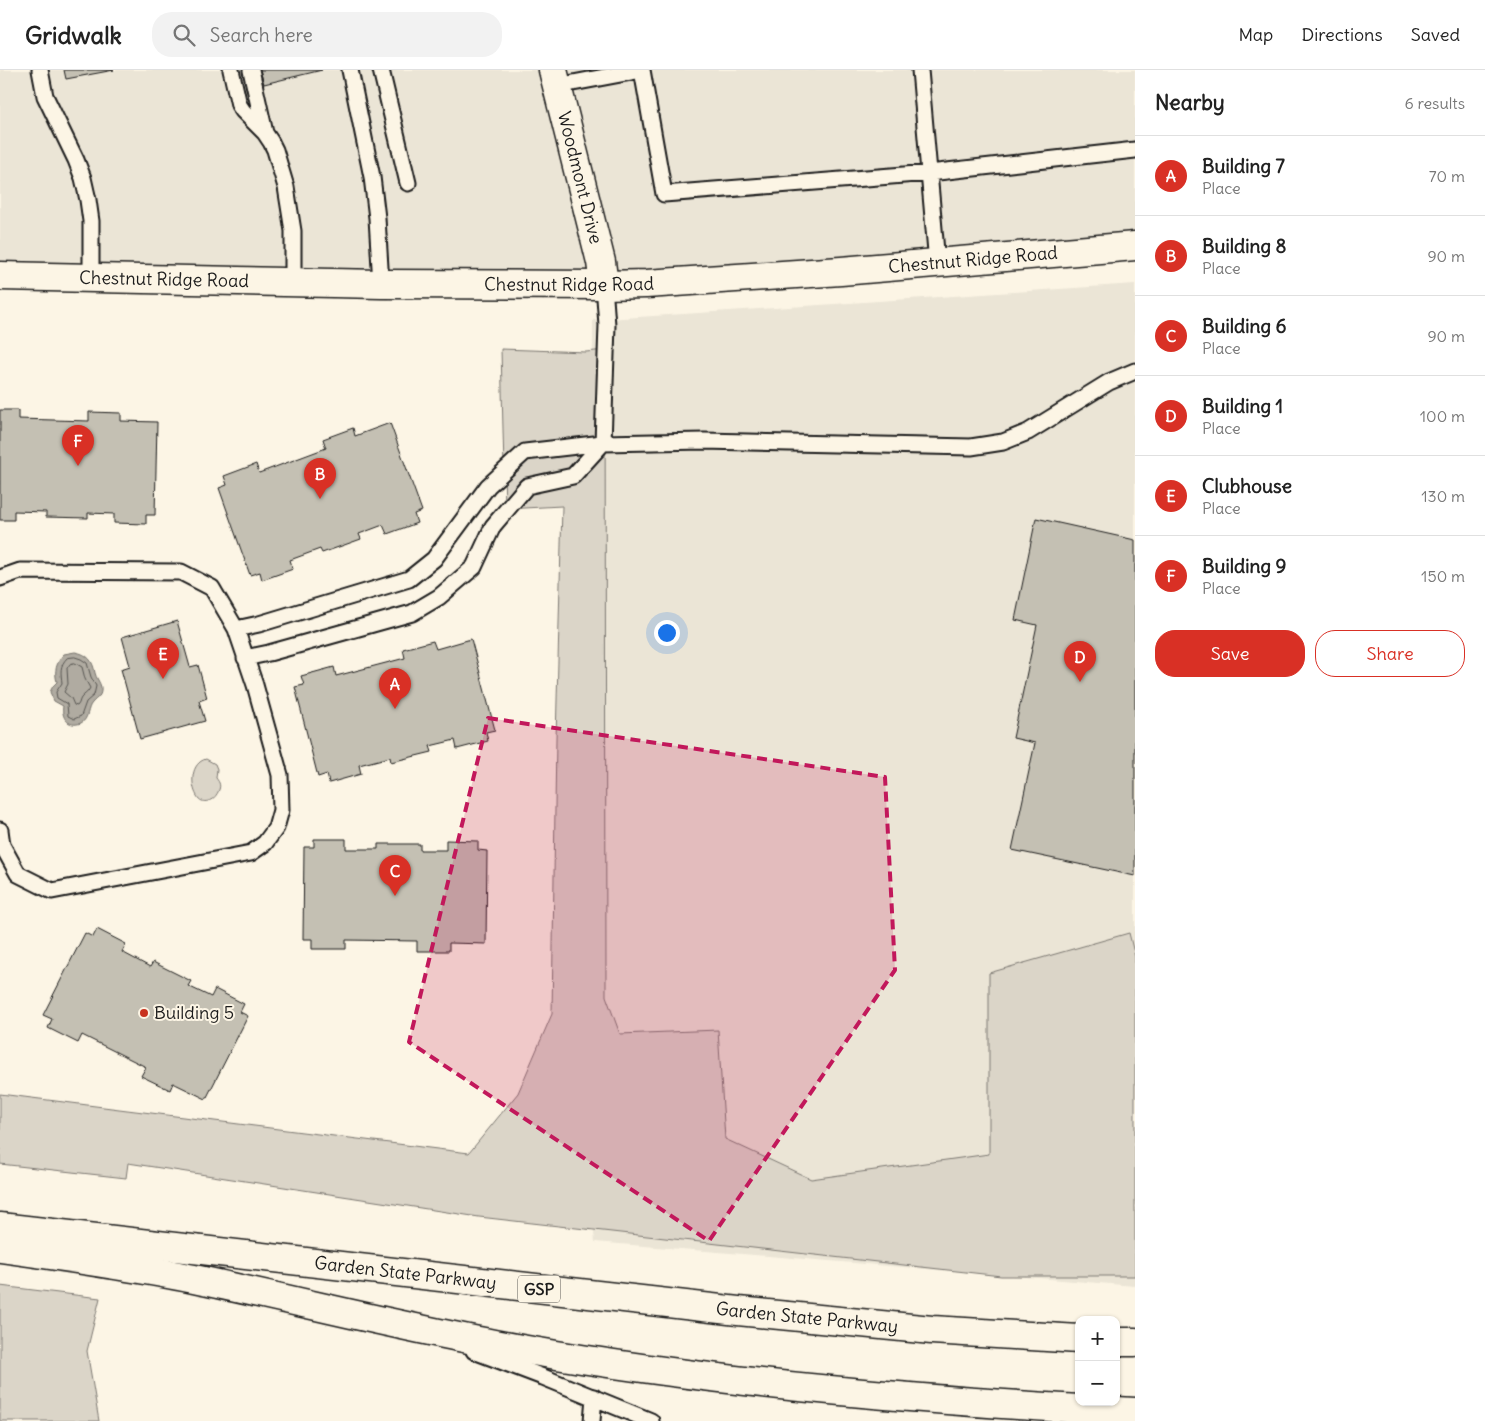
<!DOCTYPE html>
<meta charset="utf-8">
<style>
:root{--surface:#fff;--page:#f2f2f2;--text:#222;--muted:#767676;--line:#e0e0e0;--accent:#d93025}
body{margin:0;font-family:Delius,sans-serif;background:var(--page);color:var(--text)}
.controls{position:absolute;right:15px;bottom:15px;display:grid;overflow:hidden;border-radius:10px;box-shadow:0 1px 4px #0004}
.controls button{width:45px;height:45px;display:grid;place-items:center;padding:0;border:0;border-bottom:1px solid var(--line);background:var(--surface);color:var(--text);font:25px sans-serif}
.you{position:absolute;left:666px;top:562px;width:18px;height:18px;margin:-12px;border:4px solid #fff;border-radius:50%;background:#1a73e8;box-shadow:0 0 0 8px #1a73e833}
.badge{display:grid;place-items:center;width:32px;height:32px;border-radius:50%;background:var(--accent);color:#fff;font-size:16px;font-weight:700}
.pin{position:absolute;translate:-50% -41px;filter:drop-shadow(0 1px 2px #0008)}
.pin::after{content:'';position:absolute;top:26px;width:18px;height:15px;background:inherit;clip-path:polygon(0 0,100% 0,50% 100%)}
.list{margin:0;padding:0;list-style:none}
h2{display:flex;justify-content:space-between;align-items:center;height:65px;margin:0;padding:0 20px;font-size:21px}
h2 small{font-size:16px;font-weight:400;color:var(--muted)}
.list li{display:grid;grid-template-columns:32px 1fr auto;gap:15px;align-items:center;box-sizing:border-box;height:80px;padding:0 20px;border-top:1px solid var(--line)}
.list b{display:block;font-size:19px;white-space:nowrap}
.list p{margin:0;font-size:16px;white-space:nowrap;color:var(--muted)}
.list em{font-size:16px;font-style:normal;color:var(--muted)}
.actions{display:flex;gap:10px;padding:15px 20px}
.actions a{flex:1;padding:11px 0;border:1px solid var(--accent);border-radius:20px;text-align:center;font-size:18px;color:var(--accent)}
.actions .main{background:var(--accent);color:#fff}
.icon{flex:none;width:28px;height:28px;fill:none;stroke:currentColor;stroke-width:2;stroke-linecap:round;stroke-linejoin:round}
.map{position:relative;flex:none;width:1135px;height:1351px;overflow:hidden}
header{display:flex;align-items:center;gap:30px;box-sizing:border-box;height:70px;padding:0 25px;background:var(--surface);border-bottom:1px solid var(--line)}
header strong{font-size:24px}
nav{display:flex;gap:28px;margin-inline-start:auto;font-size:18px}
.search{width:350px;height:45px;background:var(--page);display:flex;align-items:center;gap:12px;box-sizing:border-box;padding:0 18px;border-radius:20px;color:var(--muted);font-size:19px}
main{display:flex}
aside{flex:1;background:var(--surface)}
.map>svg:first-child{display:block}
.built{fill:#ebe5d6}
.green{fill:#dbd5c8;stroke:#7c7872}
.water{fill:#b0aba1;stroke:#75726c}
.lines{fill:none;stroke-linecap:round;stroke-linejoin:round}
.shore{stroke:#575551;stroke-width:1}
.building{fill:#c4c0b3;stroke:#1c1c1c}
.service-casing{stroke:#1c1c1c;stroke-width:19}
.minor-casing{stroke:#1c1c1c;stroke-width:31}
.secondary-casing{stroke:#1c1c1c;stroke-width:31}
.motorway-casing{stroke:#1c1c1c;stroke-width:31}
.service{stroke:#fcf5e5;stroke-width:15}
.minor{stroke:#fcf5e5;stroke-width:28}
.secondary{stroke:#fcf5e5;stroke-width:28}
.motorway{stroke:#fcf5e5;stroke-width:28}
.marked{fill:#c2185b;fill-opacity:0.2;stroke:#c2185b;stroke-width:4;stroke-dasharray:10 6;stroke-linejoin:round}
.poi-dot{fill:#c8321e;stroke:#fcf5e5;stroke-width:2}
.labels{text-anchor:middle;stroke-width:4;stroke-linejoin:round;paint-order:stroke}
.shield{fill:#fcf5e5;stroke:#5f5d58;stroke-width:1}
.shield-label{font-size:16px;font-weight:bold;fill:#1c1c1c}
.street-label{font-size:18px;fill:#1c1c1c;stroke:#fcf5e5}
.poi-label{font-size:18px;fill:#1c1c1c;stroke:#fcf5e5;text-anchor:start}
</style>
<header>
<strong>Gridwalk</strong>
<div class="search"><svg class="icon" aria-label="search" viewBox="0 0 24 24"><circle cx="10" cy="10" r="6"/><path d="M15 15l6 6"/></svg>Search here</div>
<nav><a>Map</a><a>Directions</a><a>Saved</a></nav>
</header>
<main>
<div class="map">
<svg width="1135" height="1351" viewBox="0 0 1135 1351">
<rect width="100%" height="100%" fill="#fcf5e5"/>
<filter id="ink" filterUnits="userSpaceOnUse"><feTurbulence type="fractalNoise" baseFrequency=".02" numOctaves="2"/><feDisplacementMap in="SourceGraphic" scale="10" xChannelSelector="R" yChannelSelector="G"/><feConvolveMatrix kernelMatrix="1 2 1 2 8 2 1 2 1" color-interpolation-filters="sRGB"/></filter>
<g filter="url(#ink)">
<path class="built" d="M0 0H1135V176L841 201 0 206Z
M1135 214V1216L595 1172 587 1098 593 250Z"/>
<path class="green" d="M501 279 586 282 605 280 606 926 620 964 718 960 725 1069 811 1109 989 1084V903L1129 863 1135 887V1206H1001L479 1147 128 1093 126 1108 0 1094V1024L469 1083 518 1023 552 944 556 669 562 436 505 439Z
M206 689 215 694 217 699 216 708C220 713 221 716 218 722 214 731 202 736 197 726 190 714 191 693 206 689Z
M0 1216 100 1228 87 1281 99 1351H0Z"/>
<path class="water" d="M75 582C88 584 93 591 95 603 96 608 100 612 101 617 102 627 97 627 92 633 87 638 89 649 81 653 68 658 61 647 63 636L54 631 50 622 53 616 57 612C54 601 56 593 64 584Z"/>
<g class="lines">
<path class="shore" d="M75 587 81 589 87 593 91 607 96 616 94 625 86 632 81 646 74 649 68 646 67 634 57 628 56 622 62 613C61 603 59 596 67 588Z
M75 593 82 597 85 609 90 618C88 623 84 624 81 628 79 631 80 633 77 636L74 635 71 628 64 622 68 614 67 598 70 594Z"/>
</g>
<path class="building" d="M64 0H114L66 9Z
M260 0H322L264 14Z
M0 340H18V349L89 351V342L121 343V351L157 352 155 445H146V454L114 453V444L88 443V448L46 447V442L14 441V450H0Z
M390 353 422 441 414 444 417 453 387 464 383 455 359 464 361 469 322 483 320 479 290 490 293 499 262 510 260 502 250 505 219 418 227 415 224 406 256 394 259 403 326 378 323 369 353 358 355 366Z
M1036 448 1135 470V806L1012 780 1035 673 1013 668 1037 555 1015 550Z
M177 551 190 597 198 595 207 628 199 631 205 651 140 669 121 599 130 596 122 567Z
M471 569 495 660 486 662 488 671 457 679 455 670 430 676 432 682 391 692 390 687 359 695 361 704 329 713 327 704 318 707 295 617 304 615 301 606 334 597 336 606 405 588 403 579 433 571 436 579Z
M314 769H346V779H378V774H420V780H446V770L478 771V780L487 781 486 874 449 873V881H417V871L346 870V879H312V869H303L304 777H314Z
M97 859 126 874 122 882 150 897 153 892 191 911 188 916 211 927 215 919 244 934 240 942 248 946 206 1029 173 1013 170 1020 141 1006 146 997 82 965 78 973 48 958 52 949 43 945 85 863 93 867Z"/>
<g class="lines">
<defs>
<path id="service" d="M40 0 45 26 76 90 83 108 88 130 91 151V208
M231 0 239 35 243 41 265 63 271 72 275 80 286 117 293 161V212
M251 0 265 63
M350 0 372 107 377 148 381 214
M381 0 408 113
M642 0 664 124 929 103 1135 80
M920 0 937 193
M557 16 642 0
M0 508 20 501 181 502 212 518 236 559 255 615 280 705 281 740 276 758 265 773 251 783 52 821 18 804 2 775 0 760
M236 559 259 554 409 509 434 489 488 416 525 382 603 373 704 371 971 377 1003 372 1028 362 1109 312 1135 301
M245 588 269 583 412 543 439 527 474 497 493 456 527 416 573 406 603 373 607 255 604 215
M474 1281 543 1307 651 1351
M592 1351 594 1327"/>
<g id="minor">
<path id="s1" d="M553 0 601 192 604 215"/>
</g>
<g id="secondary">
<path id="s2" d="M0 206 381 214 604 215 646 214 841 201 1135 176"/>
</g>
<g id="motorway">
<path id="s3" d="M0 1157 738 1241 932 1260 1079 1269"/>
<path d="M0 1178C65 1187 130 1196 194 1209 305 1232 415 1261 527 1280 728 1315 932 1331 1135 1342"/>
<path d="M1116 1272H1135"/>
</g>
</defs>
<use href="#service" class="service-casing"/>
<use href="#minor" class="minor-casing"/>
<use href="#secondary" class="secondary-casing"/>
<use href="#motorway" class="motorway-casing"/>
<use href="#service" class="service"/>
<use href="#minor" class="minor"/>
<use href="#secondary" class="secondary"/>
<use href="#motorway" class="motorway"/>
</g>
</g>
<path class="marked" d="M488 648 885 707 895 900 709 1171 409 972Z"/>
<circle class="poi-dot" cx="144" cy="943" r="5"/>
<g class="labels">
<rect class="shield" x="518" y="1205.5" width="42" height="27" rx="4"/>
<g class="shield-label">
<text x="539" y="1225">GSP</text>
</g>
<g class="street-label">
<text dy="6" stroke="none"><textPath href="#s1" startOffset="111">Woodmont Drive</textPath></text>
<text dy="6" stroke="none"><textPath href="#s2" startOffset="974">Chestnut Ridge Road</textPath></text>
<text dy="6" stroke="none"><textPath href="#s2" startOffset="164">Chestnut Ridge Road</textPath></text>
<text dy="6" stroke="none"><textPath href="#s2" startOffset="569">Chestnut Ridge Road</textPath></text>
<text dy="6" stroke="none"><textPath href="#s3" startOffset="408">Garden State Parkway</textPath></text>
<text dy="6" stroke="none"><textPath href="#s3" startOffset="812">Garden State Parkway</textPath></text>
</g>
<g class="poi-label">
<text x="154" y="949">Building 5</text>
</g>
</g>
</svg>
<div class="controls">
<button>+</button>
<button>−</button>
</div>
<div class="you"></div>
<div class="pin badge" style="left:395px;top:639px">A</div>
<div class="pin badge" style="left:320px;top:429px">B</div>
<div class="pin badge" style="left:395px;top:826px">C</div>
<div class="pin badge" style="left:1080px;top:612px">D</div>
<div class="pin badge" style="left:163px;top:609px">E</div>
<div class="pin badge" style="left:78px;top:396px">F</div>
</div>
<aside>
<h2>Nearby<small>6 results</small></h2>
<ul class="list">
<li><span class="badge">A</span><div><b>Building 7</b><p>Place</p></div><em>70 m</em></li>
<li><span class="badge">B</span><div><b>Building 8</b><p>Place</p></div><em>90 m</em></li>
<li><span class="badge">C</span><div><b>Building 6</b><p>Place</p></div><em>90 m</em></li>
<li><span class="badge">D</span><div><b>Building 1</b><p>Place</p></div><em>100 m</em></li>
<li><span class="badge">E</span><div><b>Clubhouse</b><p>Place</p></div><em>130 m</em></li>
<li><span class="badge">F</span><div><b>Building 9</b><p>Place</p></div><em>150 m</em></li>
</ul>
<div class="actions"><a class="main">Save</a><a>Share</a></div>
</aside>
</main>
